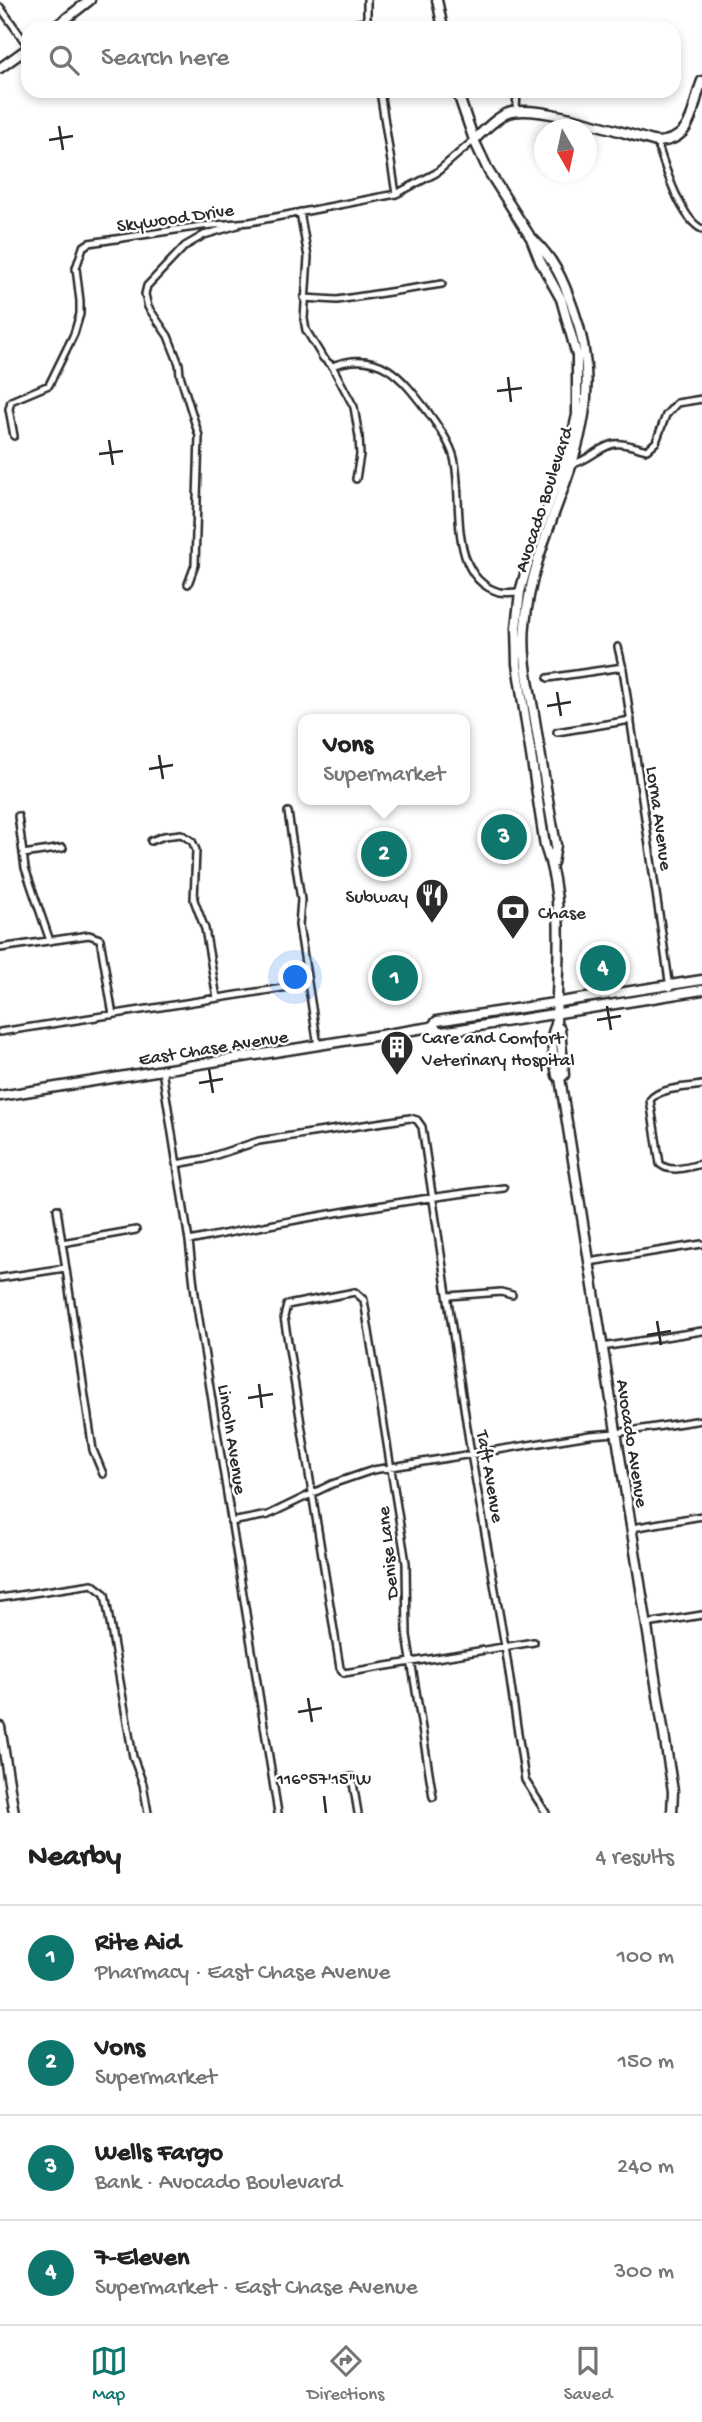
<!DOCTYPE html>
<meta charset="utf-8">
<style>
:root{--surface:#fff;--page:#f2f2f2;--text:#222;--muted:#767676;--line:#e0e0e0;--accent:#0f766e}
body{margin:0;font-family:"Gochi Hand",sans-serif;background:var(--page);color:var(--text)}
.compass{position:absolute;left:534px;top:119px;width:63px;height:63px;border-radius:50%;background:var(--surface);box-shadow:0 4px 10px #0003;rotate:171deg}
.you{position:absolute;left:296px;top:978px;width:24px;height:24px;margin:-18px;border:5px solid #fff;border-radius:50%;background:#1a73e8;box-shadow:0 0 0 10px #1a73e833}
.badge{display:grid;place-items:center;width:46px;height:46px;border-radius:50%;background:var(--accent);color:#fff;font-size:23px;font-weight:700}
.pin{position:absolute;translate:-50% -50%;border:4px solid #fff;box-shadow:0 2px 7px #0006}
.popup{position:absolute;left:298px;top:714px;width:172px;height:91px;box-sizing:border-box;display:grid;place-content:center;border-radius:14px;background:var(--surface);filter:drop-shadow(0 2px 5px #0005);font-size:23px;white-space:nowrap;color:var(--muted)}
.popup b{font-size:26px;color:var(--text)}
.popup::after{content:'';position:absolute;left:50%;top:100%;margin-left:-14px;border:14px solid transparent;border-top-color:var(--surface)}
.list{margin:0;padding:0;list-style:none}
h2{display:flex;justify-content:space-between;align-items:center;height:91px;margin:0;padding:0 28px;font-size:30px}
h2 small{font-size:23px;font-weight:400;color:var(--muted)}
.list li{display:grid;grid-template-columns:46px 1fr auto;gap:21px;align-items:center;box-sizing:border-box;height:105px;padding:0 28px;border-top:2px solid var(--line)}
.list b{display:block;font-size:26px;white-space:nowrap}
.list p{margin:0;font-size:23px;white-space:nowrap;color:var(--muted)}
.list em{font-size:23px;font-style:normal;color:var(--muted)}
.icon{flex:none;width:38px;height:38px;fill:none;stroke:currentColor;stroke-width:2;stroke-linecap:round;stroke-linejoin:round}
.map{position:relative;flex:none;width:702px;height:1813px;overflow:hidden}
.search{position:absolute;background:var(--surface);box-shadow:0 4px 10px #0003;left:21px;right:21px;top:21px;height:77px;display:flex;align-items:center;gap:18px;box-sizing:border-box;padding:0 24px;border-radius:21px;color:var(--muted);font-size:26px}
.sheet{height:511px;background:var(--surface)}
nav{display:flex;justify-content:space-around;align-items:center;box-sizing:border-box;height:98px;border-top:2px solid var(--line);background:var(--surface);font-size:19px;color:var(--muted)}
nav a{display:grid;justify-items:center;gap:4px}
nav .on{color:var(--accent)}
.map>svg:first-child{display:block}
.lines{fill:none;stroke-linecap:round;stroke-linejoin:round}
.street-casing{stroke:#2b2b2b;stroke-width:10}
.secondary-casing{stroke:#2b2b2b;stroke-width:13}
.street{stroke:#fff;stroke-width:5}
.secondary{stroke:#fff;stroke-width:8}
.ticks{fill:none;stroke:#2b2b2b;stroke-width:2.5}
.labels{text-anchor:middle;stroke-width:5;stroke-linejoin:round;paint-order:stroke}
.street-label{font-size:19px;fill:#2b2b2b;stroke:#fff}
.poi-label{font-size:19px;fill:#2b2b2b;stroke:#fff;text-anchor:start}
.ticks-label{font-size:18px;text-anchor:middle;fill:#2b2b2b;stroke:#fff;stroke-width:5;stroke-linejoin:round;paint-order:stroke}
</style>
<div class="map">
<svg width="702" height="1813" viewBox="0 0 702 1813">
<rect width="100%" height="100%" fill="#fff"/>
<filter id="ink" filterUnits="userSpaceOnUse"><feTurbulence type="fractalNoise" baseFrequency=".0143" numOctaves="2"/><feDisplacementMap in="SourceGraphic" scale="14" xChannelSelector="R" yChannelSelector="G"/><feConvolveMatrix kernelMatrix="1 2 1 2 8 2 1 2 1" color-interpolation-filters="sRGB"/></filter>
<g filter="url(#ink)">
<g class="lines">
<defs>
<path id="street" d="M0 7 28 46
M329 28 365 22
M367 28V0
M71 91 73 92
M380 91 396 194
M516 112 517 91
M657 142C664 165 681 220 702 229
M300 212 308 257 304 319 306 330 323 358 332 366 354 407 359 437 360 455 356 479
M304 298 337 300 442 284
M332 366C380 348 402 378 428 412 437 425 450 442 454 458 464 498 446 576 499 592 505 593 514 592 520 592
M14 436 9 409 11 401 49 385 74 334 80 314V301L76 268 83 247 89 243 202 226 250 222 396 194 436 173 474 140
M573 464C589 460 599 447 614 444 625 442 637 448 647 450L656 442 666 415 677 403 702 399
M188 584 195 565 199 436 180 375 179 364 168 336 148 307 145 294 147 286 185 246 204 235 238 225
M618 647 623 669 670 988
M548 678 623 667
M557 732 631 720
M288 812 301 900 299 925 318 1046
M18 816 25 868 50 941
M151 841 164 836 181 834 192 841 196 850 194 900 205 929 217 998
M23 854 63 848
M0 948 89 935 100 939 113 1015
M0 1032 308 984
M162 1070 189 1241 195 1294 278 1813
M702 1085C687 1088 660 1087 650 1100L660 1164C671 1174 689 1166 702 1164
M176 1164 204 1159 259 1141 410 1118 417 1120 422 1127 471 1454 505 1646 525 1780 546 1813
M57 1209 93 1450 103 1474
M189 1241C294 1219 398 1201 504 1188
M62 1243 136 1230
M589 1262 702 1244
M0 1278 65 1268
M449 1296 501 1292 512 1295
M602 1347 702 1331
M231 1522 268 1515 332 1484 373 1470 590 1435 616 1433 702 1420
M632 1528 702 1516
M0 1598 92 1584 105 1594 133 1757 143 1784 148 1813
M647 1624 702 1615
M339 1779 352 1777 358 1813
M433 1797 407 1635 406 1563 364 1300 355 1292 287 1305 284 1317 340 1668 344 1673 534 1642"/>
<path id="secondary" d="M437 0 443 28
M54 28 90 0
M0 68 28 48
M457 91 474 140 489 172 531 238 540 261 561 299 577 356V415L569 450 531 552 520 592 516 628 517 664 545 846C566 903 557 965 556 1025 548 1037 555 1061 557 1076L560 1078 673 1791 672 1813
M474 140C484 131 495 118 508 113 538 103 625 134 657 142 695 140 691 108 702 81
M534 240C555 261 563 280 573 308 619 432 535 509 525 625 522 655 529 685 534 714 541 758 548 801 556 845L553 863
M556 1025 560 1029 564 1075 560 1078
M431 1027 442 1032 702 990
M0 1096 431 1027 437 1021 702 980
M0 1727 14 1813"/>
</defs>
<use href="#street" class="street-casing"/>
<use href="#secondary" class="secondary-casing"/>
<use href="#street" class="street"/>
<use href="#secondary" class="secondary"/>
</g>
</g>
<path class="ticks" d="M59 126 63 150M49 140 73 136M508 377 511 402M497 391 522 388M109 440 113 465M99 454 123 451M557 692 561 716M547 706 571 702M159 755 163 779M149 769 173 765M607 1006 611 1030M597 1020 621 1016M209 1069 213 1093M199 1083 223 1079M657 1321 661 1345M647 1335 671 1331M259 1384 262 1408M248 1398 273 1394M308 1698 312 1722M298 1712 322 1708M324 1796 326 1813"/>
<defs>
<symbol id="restaurant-pin" viewBox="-11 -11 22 30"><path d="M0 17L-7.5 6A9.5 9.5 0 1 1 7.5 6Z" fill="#2b2b2b" stroke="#fff"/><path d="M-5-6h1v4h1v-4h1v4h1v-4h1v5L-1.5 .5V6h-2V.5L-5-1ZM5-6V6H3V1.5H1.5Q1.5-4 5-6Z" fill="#fff"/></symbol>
<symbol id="bank-pin" viewBox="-11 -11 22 30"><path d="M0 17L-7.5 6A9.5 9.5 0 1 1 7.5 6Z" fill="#2b2b2b" stroke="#fff"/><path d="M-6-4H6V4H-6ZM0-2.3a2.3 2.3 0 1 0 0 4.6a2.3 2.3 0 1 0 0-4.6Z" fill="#fff"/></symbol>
<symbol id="building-pin" viewBox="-11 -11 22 30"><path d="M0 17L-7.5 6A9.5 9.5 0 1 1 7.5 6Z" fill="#2b2b2b" stroke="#fff"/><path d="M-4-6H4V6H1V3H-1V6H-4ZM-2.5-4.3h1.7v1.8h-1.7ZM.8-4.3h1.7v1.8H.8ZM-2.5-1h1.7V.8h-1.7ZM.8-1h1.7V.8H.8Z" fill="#fff"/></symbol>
</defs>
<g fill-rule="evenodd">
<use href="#restaurant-pin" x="413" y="876" width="38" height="52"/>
<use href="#bank-pin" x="494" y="892" width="38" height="52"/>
<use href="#building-pin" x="378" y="1028" width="38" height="52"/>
</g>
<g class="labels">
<g class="street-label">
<text transform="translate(175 216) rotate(-8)" y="7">Skywood Drive</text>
<text transform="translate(542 499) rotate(-72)" y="7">Avocado Boulevard</text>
<text transform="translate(661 818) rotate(82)" y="7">Lorna Avenue</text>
<text transform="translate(213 1046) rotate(-9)" y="7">East Chase Avenue</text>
<text transform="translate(234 1439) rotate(81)" y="7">Lincoln Avenue</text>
<text transform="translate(634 1443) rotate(81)" y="7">Avocado Avenue</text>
<text transform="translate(492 1476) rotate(80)" y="7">Taft Avenue</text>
<text transform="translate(386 1553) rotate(-96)" y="7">Denise Lane</text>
</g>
<g class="poi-label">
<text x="408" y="902" text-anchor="end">Subway</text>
<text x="538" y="918">Chase</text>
<text x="422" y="1043">Care and Comfort<tspan x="422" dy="22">Veterinary Hospital</tspan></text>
</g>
</g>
<g class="ticks-label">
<text x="324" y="1784">116°57'15"W</text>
</g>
</svg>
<svg class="compass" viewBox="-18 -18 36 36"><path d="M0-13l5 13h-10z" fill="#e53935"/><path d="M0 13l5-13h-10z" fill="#767676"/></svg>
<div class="you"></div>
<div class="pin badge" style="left:395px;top:978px">1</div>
<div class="pin badge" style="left:384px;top:854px">2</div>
<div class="popup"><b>Vons</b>Supermarket</div>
<div class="pin badge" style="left:504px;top:837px">3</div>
<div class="pin badge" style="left:603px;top:968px">4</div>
<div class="search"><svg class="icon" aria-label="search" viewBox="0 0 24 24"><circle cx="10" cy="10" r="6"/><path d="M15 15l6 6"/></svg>Search here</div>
</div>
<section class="sheet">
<h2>Nearby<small>4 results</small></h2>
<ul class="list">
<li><span class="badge">1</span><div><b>Rite Aid</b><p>Pharmacy · East Chase Avenue</p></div><em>100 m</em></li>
<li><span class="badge">2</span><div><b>Vons</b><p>Supermarket</p></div><em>150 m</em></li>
<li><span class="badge">3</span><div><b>Wells Fargo</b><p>Bank · Avocado Boulevard</p></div><em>240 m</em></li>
<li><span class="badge">4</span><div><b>7-Eleven</b><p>Supermarket · East Chase Avenue</p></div><em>300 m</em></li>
</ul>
</section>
<nav>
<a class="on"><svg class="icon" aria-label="map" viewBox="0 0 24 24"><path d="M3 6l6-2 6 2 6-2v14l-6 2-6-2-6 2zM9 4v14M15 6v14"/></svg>Map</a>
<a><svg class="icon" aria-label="directions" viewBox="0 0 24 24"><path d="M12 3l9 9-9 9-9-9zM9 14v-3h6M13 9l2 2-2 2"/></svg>Directions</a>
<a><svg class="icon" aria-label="saved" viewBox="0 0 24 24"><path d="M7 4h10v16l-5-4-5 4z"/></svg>Saved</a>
</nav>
